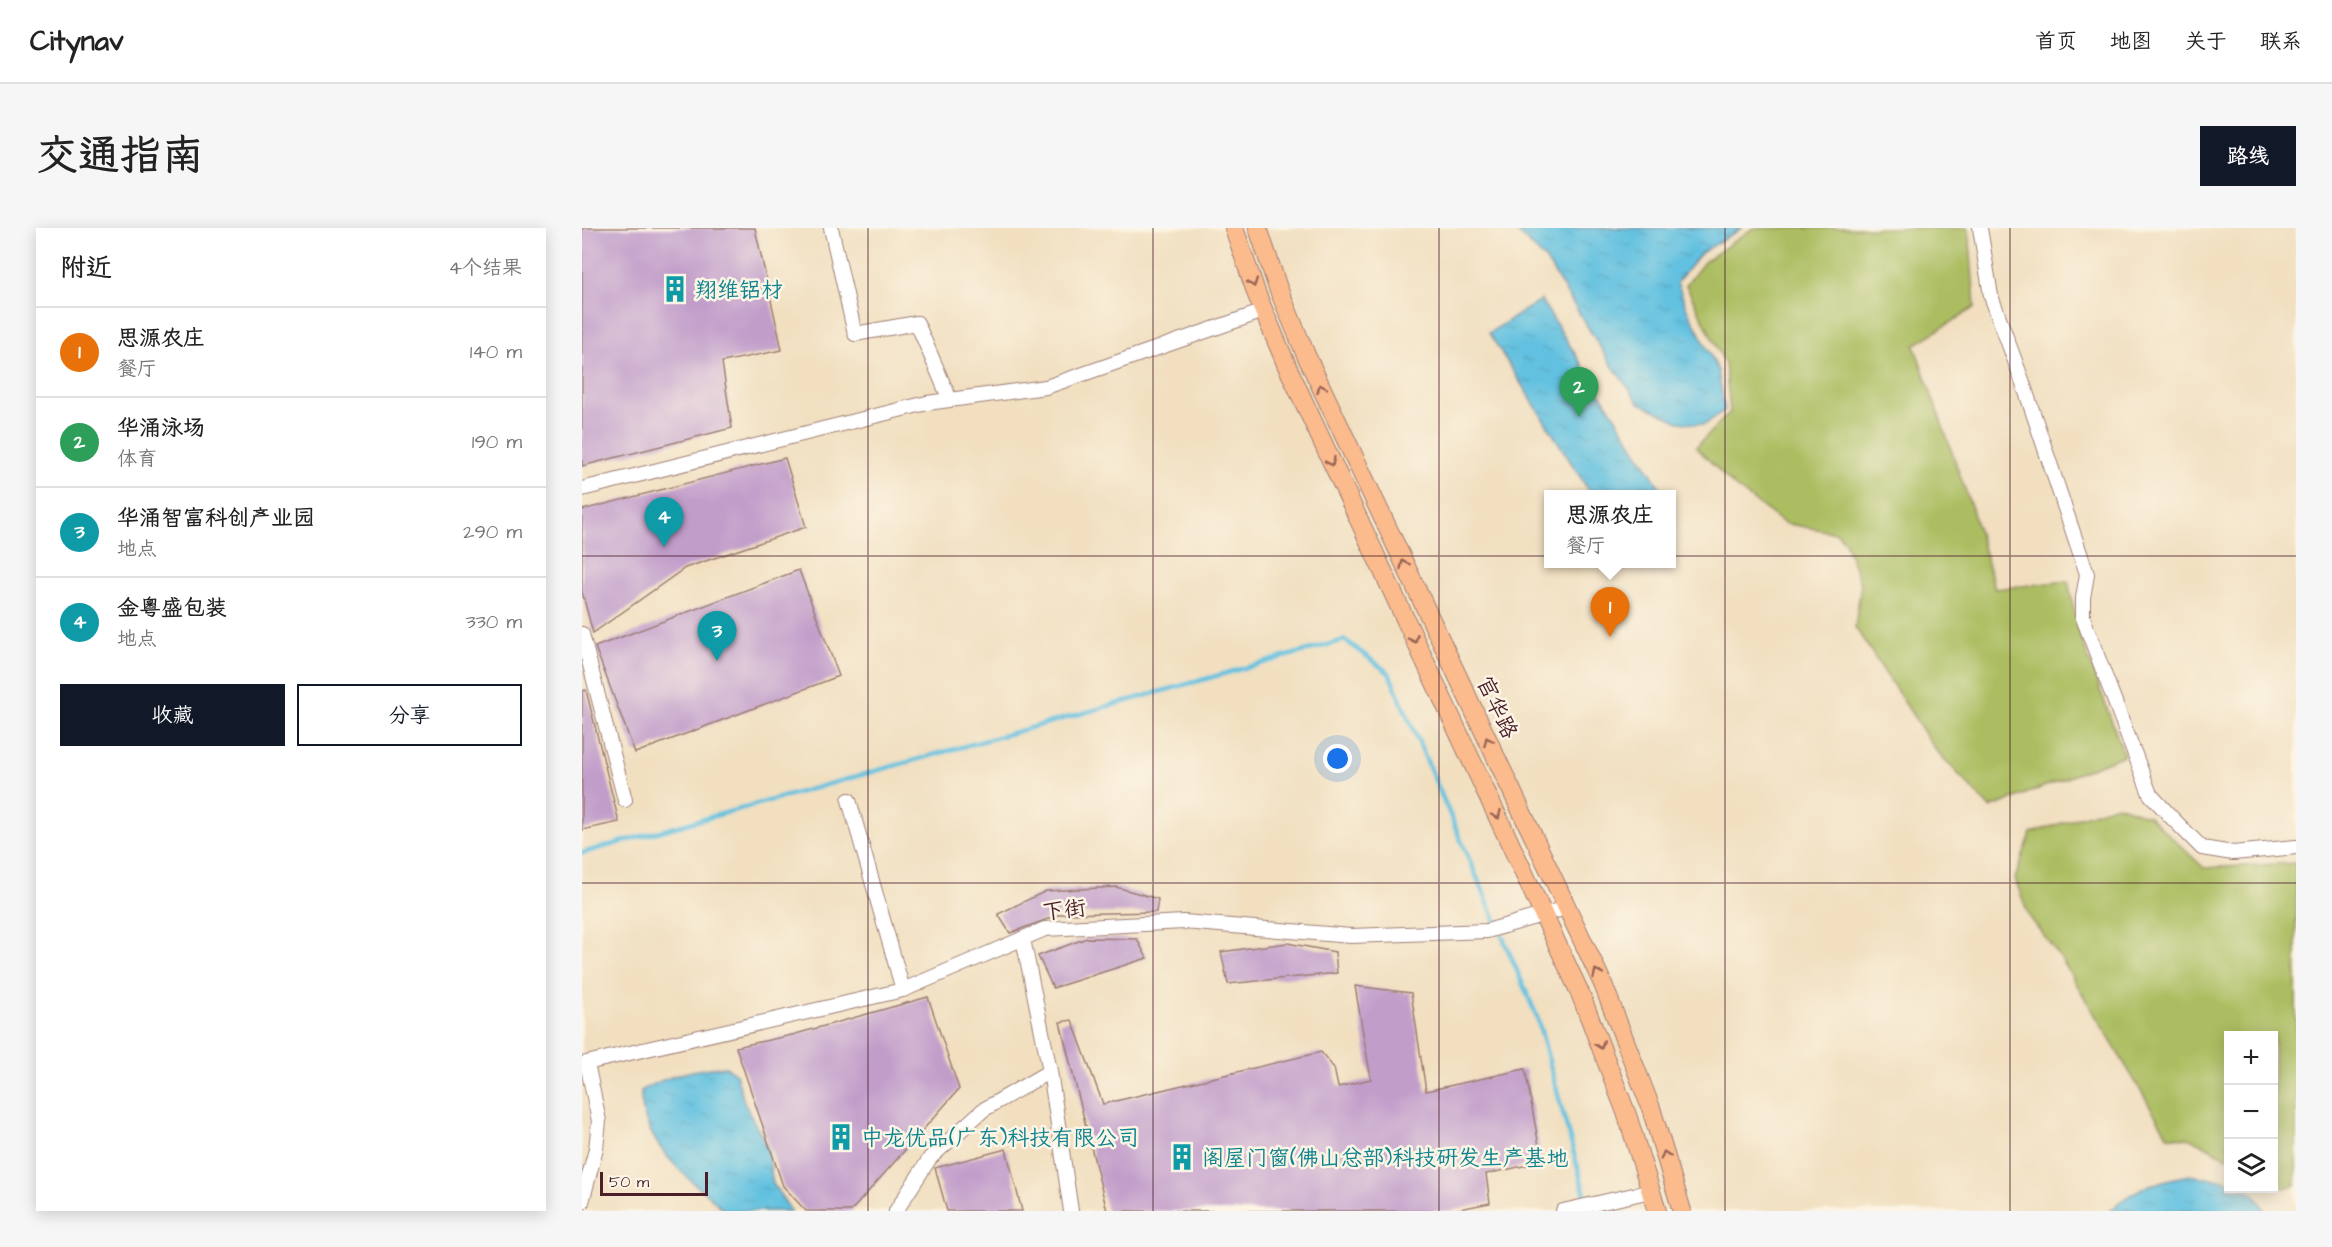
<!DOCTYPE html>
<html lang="zh">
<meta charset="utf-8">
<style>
:root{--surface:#fff;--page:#f6f6f6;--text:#222;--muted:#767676;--line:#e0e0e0;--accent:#111827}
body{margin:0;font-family:"Architects Daughter","LXGW WenKai TC",sans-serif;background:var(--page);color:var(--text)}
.controls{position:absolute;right:18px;bottom:18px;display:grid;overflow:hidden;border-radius:0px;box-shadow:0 3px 15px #0003}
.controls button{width:54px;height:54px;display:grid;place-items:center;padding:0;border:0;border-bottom:2px solid var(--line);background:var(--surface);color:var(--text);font:30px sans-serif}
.scale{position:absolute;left:18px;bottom:15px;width:108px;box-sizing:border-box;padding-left:6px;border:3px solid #4a1f2b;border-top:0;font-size:16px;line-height:21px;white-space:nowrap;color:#4a1f2b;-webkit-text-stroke:4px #fcf5e5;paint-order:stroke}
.you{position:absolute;left:756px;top:531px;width:21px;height:21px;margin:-15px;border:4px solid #fff;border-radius:50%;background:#1a73e8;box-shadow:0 0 0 9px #1a73e833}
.badge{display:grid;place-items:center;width:39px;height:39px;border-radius:50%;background:var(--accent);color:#fff;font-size:20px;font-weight:700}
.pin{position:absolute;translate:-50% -50px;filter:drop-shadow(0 2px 3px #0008)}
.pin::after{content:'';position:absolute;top:32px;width:21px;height:18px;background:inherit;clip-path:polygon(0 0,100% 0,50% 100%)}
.popup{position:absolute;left:962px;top:262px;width:132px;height:78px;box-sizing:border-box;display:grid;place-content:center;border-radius:0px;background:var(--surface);filter:drop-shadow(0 2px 4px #0005);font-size:20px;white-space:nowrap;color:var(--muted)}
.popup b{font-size:22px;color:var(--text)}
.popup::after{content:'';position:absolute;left:50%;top:100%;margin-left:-12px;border:12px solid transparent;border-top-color:var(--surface)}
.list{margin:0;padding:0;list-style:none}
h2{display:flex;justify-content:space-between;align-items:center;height:78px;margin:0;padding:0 24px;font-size:26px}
h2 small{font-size:20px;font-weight:400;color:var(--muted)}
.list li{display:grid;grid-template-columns:39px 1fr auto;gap:18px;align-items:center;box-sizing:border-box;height:90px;padding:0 24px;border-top:2px solid var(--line)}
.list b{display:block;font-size:22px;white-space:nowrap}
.list p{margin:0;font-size:20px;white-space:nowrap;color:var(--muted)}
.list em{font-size:20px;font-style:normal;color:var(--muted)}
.actions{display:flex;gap:12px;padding:18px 24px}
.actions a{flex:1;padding:14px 0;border:2px solid var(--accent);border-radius:0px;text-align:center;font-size:21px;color:var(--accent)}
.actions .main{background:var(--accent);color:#fff}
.icon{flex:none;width:33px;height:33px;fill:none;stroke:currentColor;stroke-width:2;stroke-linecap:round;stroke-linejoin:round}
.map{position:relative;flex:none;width:1714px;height:983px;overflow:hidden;border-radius:0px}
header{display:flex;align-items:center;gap:36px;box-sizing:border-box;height:84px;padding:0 30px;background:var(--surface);border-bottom:2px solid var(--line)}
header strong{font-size:28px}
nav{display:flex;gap:33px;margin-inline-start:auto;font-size:21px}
.intro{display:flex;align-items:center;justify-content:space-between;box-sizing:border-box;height:144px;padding:0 36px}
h1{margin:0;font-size:42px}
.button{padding:15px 27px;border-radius:0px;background:var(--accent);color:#fff;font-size:21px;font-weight:700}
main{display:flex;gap:36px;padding:0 36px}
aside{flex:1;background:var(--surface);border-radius:0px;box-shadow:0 3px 15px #0003}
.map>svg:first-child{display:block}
.grass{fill:#abbd61;stroke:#7a6e46;stroke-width:1.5}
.water{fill:url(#water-ripples);stroke:#567086;stroke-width:1.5}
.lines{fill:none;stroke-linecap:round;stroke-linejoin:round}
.stream{stroke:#62c1e0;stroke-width:4.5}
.building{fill:#c19dca}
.minor-casing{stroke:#9e7f76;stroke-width:16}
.major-casing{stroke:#9e7f76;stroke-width:20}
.minor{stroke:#fff;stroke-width:14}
.major{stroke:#fbbb8d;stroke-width:18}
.oneway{stroke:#9a6557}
.grid{fill:none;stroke:#4a1f2b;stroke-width:1.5;stroke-opacity:0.55}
.labels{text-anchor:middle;stroke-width:5;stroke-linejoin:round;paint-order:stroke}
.culture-label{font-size:22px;fill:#0d838f;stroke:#fcf5e5;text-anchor:start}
.street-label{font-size:22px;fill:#4a1f2b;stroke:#fcf5e5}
</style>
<header>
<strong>Citynav</strong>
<nav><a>首页</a><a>地图</a><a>关于</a><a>联系</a></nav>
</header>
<div class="intro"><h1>交通指南</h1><a class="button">路线</a></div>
<main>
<aside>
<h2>附近<small>4个结果</small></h2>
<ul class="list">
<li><span class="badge" style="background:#e8710a">1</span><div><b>思源农庄</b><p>餐厅</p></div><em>140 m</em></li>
<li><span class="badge" style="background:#2e9e5b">2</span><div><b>华涌泳场</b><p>体育</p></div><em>190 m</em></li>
<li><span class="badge" style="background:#0f9aa8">3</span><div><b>华涌智富科创产业园</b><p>地点</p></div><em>290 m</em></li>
<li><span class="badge" style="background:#0f9aa8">4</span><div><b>金粤盛包装</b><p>地点</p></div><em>330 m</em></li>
</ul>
<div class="actions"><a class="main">收藏</a><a>分享</a></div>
</aside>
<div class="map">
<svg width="1714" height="983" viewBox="0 0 1714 983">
<defs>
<pattern id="water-ripples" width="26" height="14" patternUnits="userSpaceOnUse" patternTransform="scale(1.5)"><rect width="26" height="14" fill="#62c1e0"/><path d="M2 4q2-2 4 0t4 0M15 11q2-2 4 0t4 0" fill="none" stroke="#57a5c0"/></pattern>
</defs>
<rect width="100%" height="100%" fill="#fcf5e5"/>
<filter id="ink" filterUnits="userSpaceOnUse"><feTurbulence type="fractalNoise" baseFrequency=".0167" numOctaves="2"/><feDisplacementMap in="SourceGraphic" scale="12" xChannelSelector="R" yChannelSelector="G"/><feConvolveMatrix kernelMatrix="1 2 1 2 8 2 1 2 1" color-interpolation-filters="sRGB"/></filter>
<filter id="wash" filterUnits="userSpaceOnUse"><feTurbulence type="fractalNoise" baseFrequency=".008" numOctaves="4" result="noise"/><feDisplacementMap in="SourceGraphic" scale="24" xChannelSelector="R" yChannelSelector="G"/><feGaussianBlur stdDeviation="1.35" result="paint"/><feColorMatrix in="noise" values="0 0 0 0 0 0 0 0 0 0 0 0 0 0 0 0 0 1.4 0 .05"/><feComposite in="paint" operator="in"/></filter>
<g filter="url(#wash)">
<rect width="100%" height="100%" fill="#f1dfc0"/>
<path class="grass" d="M1171 0H1387L1393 79 1332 117 1390 281 1413 361 1486 353 1496 401 1542 527 1408 580 1353 521 1273 399 1279 356 1263 314 1255 305 1202 295 1152 258 1114 219 1148 184 1143 136 1104 57 1122 34Z
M1535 577 1567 588 1622 640 1714 635V957L1702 960 1692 954V808H1646V930L1610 911 1586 908 1480 732 1447 688 1433 651 1449 605Z"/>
<path class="water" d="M931 0H1160L1119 25 1095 54 1104 79 1136 142 1143 182 1122 197 1097 194 1057 175 1027 133 964 32Z
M959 72 1082 266H1009L907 105Z
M144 839 154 846 162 874 185 919 191 956 209 983C196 983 155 983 144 983 139 981 132 972 127 968 95 942 58 908 59 863 86 847 113 840 144 839Z
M1607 947 1646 953V960C1667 960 1674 964 1683 983H1528C1550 960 1577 953 1607 947Z"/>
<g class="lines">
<path class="stream" d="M0 625 763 412 807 445 955 789 1005 974"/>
</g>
<g id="blocks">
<path class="building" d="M0 0H173L200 122 140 134 150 200 0 238Z
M203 230 224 299 103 340 11 405 0 364V282Z
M217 342 257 448 53 525 13 419Z
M4 462 37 594 0 602V463Z
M534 659 576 671 574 684 479 686 428 705 416 686 464 663Z
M505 710 555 711 565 730 471 760 456 728Z
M705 715 753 724 755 745 646 756 639 724Z
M773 758 829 765 844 863 943 841 960 934 904 946 908 975 867 983H525L478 794 490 792 521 876 739 824 752 840 756 859 789 851Z
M346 769 377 861 269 983H224L201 958 154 819 210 807Z
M424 921 440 983H365L353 940Z"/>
</g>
</g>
<g filter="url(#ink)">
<use href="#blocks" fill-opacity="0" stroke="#9e7f76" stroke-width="1.5"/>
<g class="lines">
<defs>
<path id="minor" d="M249 0 273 106 335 95 368 172
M1398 0 1409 68 1440 152 1505 346 1501 370V390L1568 566 1590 590 1620 620 1651 625 1714 619
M0 261 345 175 464 159 682 83
M0 406 43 572
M267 572 321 762
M0 836 321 762 463 701 602 694 769 708 905 703 984 680
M468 843 489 983
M0 974 14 921 17 893 5 835
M314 983 348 930 401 882 468 843 441 711
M981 983 1069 963"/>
<path id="major" d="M652 0 675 67 705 138 998 765 1045 887 1075 983
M676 0 696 60 724 127 1021 756 1069 880 1100 983"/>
</defs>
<use href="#minor" class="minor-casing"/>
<use href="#major" class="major-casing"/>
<use href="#minor" class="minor"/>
<use href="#major" class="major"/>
</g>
<defs><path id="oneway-chevron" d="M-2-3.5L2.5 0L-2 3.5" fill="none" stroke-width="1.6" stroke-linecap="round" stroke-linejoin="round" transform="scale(1.5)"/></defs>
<g class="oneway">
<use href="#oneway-chevron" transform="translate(671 55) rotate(71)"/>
<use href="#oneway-chevron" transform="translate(739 160) rotate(-115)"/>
<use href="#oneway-chevron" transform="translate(749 234) rotate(65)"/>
<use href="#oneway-chevron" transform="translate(822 336) rotate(-115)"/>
<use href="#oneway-chevron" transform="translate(832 411) rotate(65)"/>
<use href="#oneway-chevron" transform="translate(906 513) rotate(-115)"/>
<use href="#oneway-chevron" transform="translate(915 587) rotate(65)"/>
<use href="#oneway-chevron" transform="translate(1015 745) rotate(-115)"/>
<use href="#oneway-chevron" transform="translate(1018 817) rotate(69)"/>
<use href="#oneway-chevron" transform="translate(1083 927) rotate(-107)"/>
</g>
</g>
<path class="grid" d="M286 0V983M571 0V983M857 0V983M1143 0V983M1428 0V983M0 328H1714M0 655H1714"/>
<defs>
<symbol id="building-bare" viewBox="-9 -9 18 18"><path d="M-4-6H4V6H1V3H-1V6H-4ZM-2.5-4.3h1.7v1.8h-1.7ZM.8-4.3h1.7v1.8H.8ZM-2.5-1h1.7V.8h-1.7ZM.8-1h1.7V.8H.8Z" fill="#0f9aa8" stroke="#fcf5e5" stroke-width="2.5" paint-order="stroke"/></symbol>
</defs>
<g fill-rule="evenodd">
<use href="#building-bare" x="74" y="42" width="38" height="38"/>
<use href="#building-bare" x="240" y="890" width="38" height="38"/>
<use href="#building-bare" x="581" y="910" width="38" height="38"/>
</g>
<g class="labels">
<g class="culture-label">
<text x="113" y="69">翔维铝材</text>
<text x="279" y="917">中龙优品(广东)科技有限公司</text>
<text x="620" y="937">阁屋门窗(佛山总部)科技研发生产基地</text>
</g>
<g class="street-label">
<text transform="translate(916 479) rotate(65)" y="8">官华路</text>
<text transform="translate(482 681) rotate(-7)" y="8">下街</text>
</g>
</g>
</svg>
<div class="controls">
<button>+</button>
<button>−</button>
<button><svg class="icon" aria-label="layers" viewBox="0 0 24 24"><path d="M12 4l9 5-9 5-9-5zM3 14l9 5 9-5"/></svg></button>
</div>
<div class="scale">50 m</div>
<div class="you"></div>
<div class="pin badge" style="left:1028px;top:409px;background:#e8710a">1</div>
<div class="popup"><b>思源农庄</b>餐厅</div>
<div class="pin badge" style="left:997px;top:189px;background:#2e9e5b">2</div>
<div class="pin badge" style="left:135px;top:433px;background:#0f9aa8">3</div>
<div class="pin badge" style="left:82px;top:319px;background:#0f9aa8">4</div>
</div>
</main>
